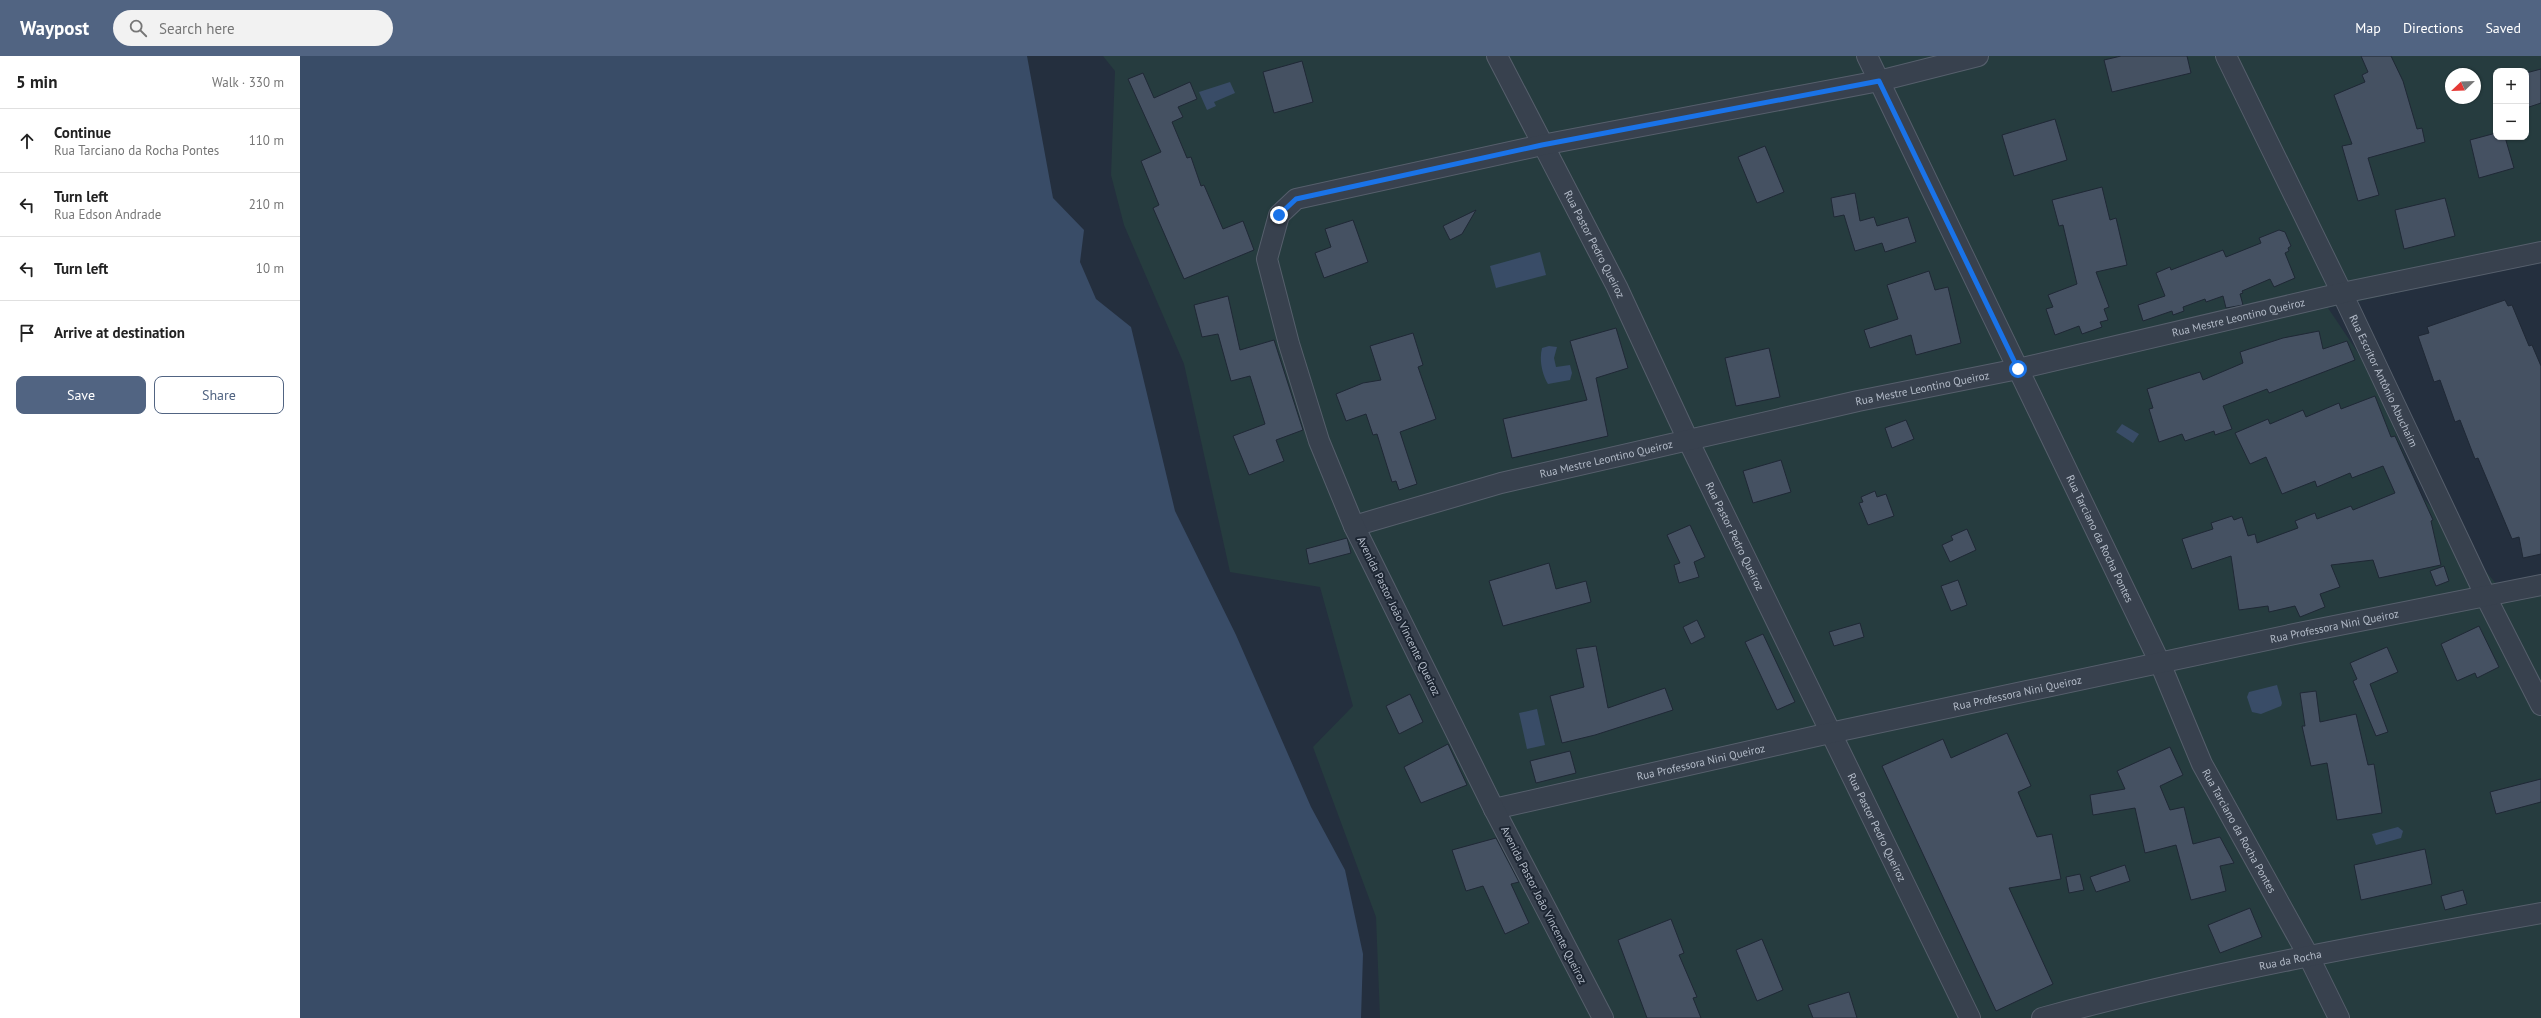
<!DOCTYPE html>
<meta charset="utf-8">
<style>
:root{--surface:#fff;--page:#f2f2f2;--text:#222;--muted:#767676;--line:#e0e0e0;--accent:#516482}
body{margin:0;font-family:"PT Sans",sans-serif;background:var(--page);color:var(--text)}
.controls{position:absolute;right:12px;top:12px;display:grid;overflow:hidden;border-radius:8px;box-shadow:0 1px 3px #0004}
.controls button{width:36px;height:36px;display:grid;place-items:center;padding:0;border:0;border-bottom:1px solid var(--line);background:var(--surface);color:var(--text);font:20px sans-serif}
.compass{position:absolute;left:2145px;top:12px;width:36px;height:36px;border-radius:50%;background:var(--surface);box-shadow:0 1px 3px #0004;rotate:247deg}
.stop{position:absolute;width:12px;height:12px;margin:-9px;border:3px solid #1a73e8;border-radius:50%;background:#fff}
.stop.end{background:#1a73e8;border-color:#fff;box-shadow:0 1px 4px #0008}
.list{margin:0;padding:0;list-style:none}
h2{display:flex;justify-content:space-between;align-items:center;height:52px;margin:0;padding:0 16px;font-size:17px}
h2 small{font-size:13px;font-weight:400;color:var(--muted)}
.list li{display:grid;grid-template-columns:26px 1fr auto;gap:12px;align-items:center;box-sizing:border-box;height:64px;padding:0 16px;border-top:1px solid var(--line)}
.list b{display:block;font-size:15px;white-space:nowrap}
.list p{margin:0;font-size:13px;white-space:nowrap;color:var(--muted)}
.list em{font-size:13px;font-style:normal;color:var(--muted)}
.actions{display:flex;gap:8px;padding:12px 16px}
.actions a{flex:1;padding:9px 0;border:1px solid var(--accent);border-radius:8px;text-align:center;font-size:14px;color:var(--accent)}
.actions .main{background:var(--accent);color:#fff}
.icon{flex:none;width:22px;height:22px;fill:none;stroke:currentColor;stroke-width:2;stroke-linecap:round;stroke-linejoin:round}
.map{position:relative;flex:none;width:2241px;height:962px;overflow:hidden}
header{display:flex;align-items:center;gap:24px;box-sizing:border-box;height:56px;padding:0 20px;background:var(--accent);color:#fff}
header strong{font-size:19px}
nav{display:flex;gap:22px;margin-inline-start:auto;font-size:14px}
.search{width:280px;height:36px;background:var(--page);display:flex;align-items:center;gap:10px;box-sizing:border-box;padding:0 14px;border-radius:22px;color:var(--muted);font-size:15px}
main{display:flex}
aside{flex:1;background:var(--surface)}
.map>svg:first-child{display:block}
.green{fill:#263c3f;fill-rule:evenodd}
.water{fill:#394c67}
.building{fill:#455162;stroke:#1f2835}
.lines{fill:none;stroke-linecap:round;stroke-linejoin:round}
.minor-casing{stroke:#565f6c;stroke-width:22}
.minor{stroke:#38414e;stroke-width:20}
.route{stroke:#1a73e8;stroke-width:5}
.labels{text-anchor:middle;stroke-width:4;stroke-linejoin:round;paint-order:stroke}
.street-label{font-size:11px;fill:#b4bcc9;stroke:#1d2633}
</style>
<header>
<strong>Waypost</strong>
<div class="search"><svg class="icon" aria-label="search" viewBox="0 0 24 24"><circle cx="10" cy="10" r="6"/><path d="M15 15l6 6"/></svg>Search here</div>
<nav><a>Map</a><a>Directions</a><a>Saved</a></nav>
</header>
<main>
<aside>
<h2>5 min<small>Walk · 330 m</small></h2>
<ul class="list">
<li><svg class="icon" aria-label="ahead" viewBox="0 0 24 24"><path d="M12 20V5M6 11l6-6 6 6"/></svg><div><b>Continue</b><p>Rua Tarciano da Rocha Pontes</p></div><em>110 m</em></li>
<li><svg class="icon" aria-label="left" viewBox="0 0 24 24"><path d="M17 20v-9H6M10 6l-5 5 5 5"/></svg><div><b>Turn left</b><p>Rua Edson Andrade</p></div><em>210 m</em></li>
<li><svg class="icon" aria-label="left" viewBox="0 0 24 24"><path d="M17 20v-9H6M10 6l-5 5 5 5"/></svg><div><b>Turn left</b></div><em>10 m</em></li>
<li><svg class="icon" aria-label="arrive" viewBox="0 0 24 24"><path d="M6 21V4h12l-3 4 3 4H6"/></svg><div><b>Arrive at destination</b></div></li>
</ul>
<div class="actions"><a class="main">Save</a><a>Share</a></div>
</aside>
<div class="map">
<svg width="2241" height="962" viewBox="0 0 2241 962">
<rect width="100%" height="100%" fill="#242f3e"/>
<path class="green" d="M803 0H2241V205L2028 252 2071 316 2121 439 2210 544 2241 537V962H1080L1076 861 1013 691 1053 650 1020 531 930 516 884 308 824 169 811 119 815 15ZM2196 15H2226V81H2196ZM2151 18H2175V42H2151Z"/>
<path class="water" d="M0 0H727L753 142 784 174 780 206 796 243 831 271 875 455 936 579 1011 751 1045 814 1063 898 1061 962H0Z
M930 26 935 37 914 46 916 50 907 54 899 36Z
M1240 196 1246 219 1196 232 1190 210Z
M1249 290 1257 291 1254 302 1256 311 1270 309 1272 317 1270 324 1248 328C1242 318 1239 304 1242 292Z
M1822 368 1839 378 1833 387 1816 376Z
M1977 629 1982 647 1981 650 1961 658 1952 656 1947 641 1949 636Z
M1237 653 1245 689 1227 693 1219 657Z
M2098 771 2103 775 2101 782 2076 789 2072 778Z"/>
<path class="building" d="M1821 0H1887L1891 17 1812 36 1804 4Z
M2061 0H2091L2103 25 2117 73 2122 72 2125 86 2068 102 2079 139 2058 145 2042 90 2052 88 2034 39 2065 26 2062 19 2068 16Z
M1002 5 1013 46 974 57 963 16Z
M2241 13V47L2226 52V17Z
M843 17 854 42 890 26 897 43 878 51 883 61 872 66 887 102 891 101 901 130 904 129 923 173 943 165 954 194 884 223 853 152 859 149 841 105 861 96 828 23Z
M1755 63 1767 104 1714 120 1702 79Z
M2196 77V81H2205L2214 112 2179 122 2170 84Z
M1465 90 1484 136 1457 147 1438 101Z
M1802 131 1810 164 1816 162 1827 209 1796 216 1809 251 1804 253 1808 264 1800 266 1802 271 1782 278 1779 270 1755 279 1746 253 1753 251 1748 239 1777 228 1763 169 1759 170 1752 144Z
M1555 137 1560 165 1574 161 1577 170 1608 161 1616 186 1585 196 1582 187 1555 195 1544 159 1534 161 1531 142Z
M2145 142 2155 180 2104 193 2095 154Z
M1176 154 1162 178 1150 184 1143 170Z
M1053 164 1068 206 1024 222 1015 197 1031 191 1025 173Z
M1979 174 1985 176 1991 190 1988 192 1989 195 1985 197 1995 222 1974 231 1970 223 1942 235 1943 237 1940 238 1943 249 1926 252 1923 240 1906 246 1905 243 1883 251 1884 255 1873 259 1872 255 1843 265 1838 249 1865 240 1856 217 1870 211 1871 214 1923 194 1926 201 1961 187 1959 182Z
M1629 215 1635 234 1648 231 1661 287 1616 299 1611 279 1570 292 1564 274 1598 263 1587 229Z
M928 240 940 294 974 284 1003 374 976 384 984 405 949 419 933 380 965 368 950 320 931 325 918 278 902 281 894 249Z
M2205 244 2208 250 2212 249 2229 290 2232 289 2241 310V498L2223 502 2219 481 2212 483 2178 402 2175 403 2160 364 2155 366 2140 324 2134 326 2118 280 2129 277 2127 271Z
M1316 272 1328 312 1296 322 1308 380 1212 402 1203 363 1287 344 1270 285Z
M2019 275 2023 293 2047 285 2055 304 1969 337 1967 333 1923 350 1932 373 1915 379 1914 375 1885 385 1882 378 1859 386 1849 353 1853 352 1847 333 1900 316 1903 324 1943 307 1940 296 1983 282Z
M1113 277 1123 309 1118 311 1136 363 1100 376 1117 428 1099 434 1096 425 1092 426 1077 378 1073 379 1066 358 1046 365 1036 338 1063 327 1081 324 1070 290Z
M1469 292 1480 341 1436 350 1425 302Z
M2075 340 2091 381 2095 380 2133 464 2131 465 2141 509 2079 522 2073 504 2031 509 2040 531 2020 538 2025 551 2000 561 1995 550 1969 556 1968 550 1939 554 1931 500 1892 513 1882 483 1913 473 1911 467 1932 460 1934 464 1942 461 1948 480 1955 478 1957 487 1998 472 1995 465 2015 457 2017 463 2051 450 2053 454 2095 437 2083 410 2052 422 2050 417 2017 431 2015 425 1982 438 1966 401 1950 408 1935 377 1968 363 1970 368 2003 354 2006 361 2039 347 2041 353Z
M1606 364 1614 383 1592 392 1585 372Z
M1481 404 1491 436 1453 447 1443 415Z
M1575 435 1577 441 1586 438 1594 460 1568 469 1559 447 1563 446 1561 441Z
M1390 469 1405 501 1394 506 1399 521 1379 527 1374 509 1380 507 1367 479Z
M1667 473 1676 494 1650 506 1642 489 1653 484 1651 480Z
M1047 482 1051 497 1009 508 1006 493Z
M1249 507 1256 533 1286 525 1291 546 1203 570 1189 525Z
M2144 510 2149 525 2136 530 2130 515Z
M1658 524 1667 549 1651 555 1641 530Z
M1397 564 1405 581 1391 588 1383 571Z
M1560 567 1564 581 1534 590 1529 576Z
M2179 570 2199 611 2177 622 2175 617 2157 625 2141 588Z
M1463 578 1495 646 1477 654 1445 586Z
M1296 590 1308 652 1365 632 1373 654 1295 679 1262 687 1250 640 1284 631 1276 593Z
M2087 591 2098 616 2070 628 2088 676 2076 680 2053 625 2057 623 2050 607Z
M2016 635 2020 666 2056 658 2068 709 2074 708 2082 757 2037 764 2027 707 2011 710 2002 670H2005L2000 637Z
M1110 638 1123 666 1099 678 1086 650Z
M1707 677 1731 730 1718 736 1737 781 1752 778 1761 823 1709 832 1753 928 1696 955 1582 710 1643 683 1651 702Z
M1148 688 1167 729 1121 747 1104 711Z
M1870 691 1883 719 1860 730 1870 754 1884 751 1893 788 1920 781 1934 807 1920 810 1926 835 1891 844 1876 789 1845 797 1835 752 1793 759 1790 739 1825 733 1817 715Z
M1270 695 1276 717 1236 727 1230 705Z
M2241 723V746L2196 758 2190 736Z
M1196 782 1219 826 1211 828 1229 867 1205 878 1183 830 1166 835 1152 794Z
M2125 793 2132 828 2061 844 2054 809Z
M1825 809 1830 825 1796 836 1790 821Z
M1780 818 1784 834 1769 837 1766 821Z
M2163 834 2167 848 2145 854 2141 840Z
M1950 852 1962 881 1920 897 1908 869Z
M1371 863 1384 897 1379 899 1397 941 1393 942 1401 962H1347L1318 884Z
M1462 883 1483 934 1457 945 1436 894Z
M1549 936 1557 962H1513L1508 949Z"/>
<g class="lines">
<defs>
<g id="minor">
<path id="s1" d="M1197 0 1317 231 1388 384 1670 962"/>
<path id="s2" d="M1567 0 1860 607 1902 708 2008 899 2039 962"/>
<path id="s3" d="M1926 0 2042 237 2186 541 2241 649"/>
<path id="s4" d="M1054 470 1201 427 1558 345 1718 313 2042 237 2241 196"/>
<path id="s5" d="M1194 753 1530 677 2004 576 2241 529"/>
<path d="M1303 962 1194 753 1054 470 1019 385 989 288 967 203 979 159 996 143 1242 89 1579 25 1678 0"/>
<path id="s6" d="M1742 962C1906 917 2073 887 2241 857"/>
</g>
</defs>
<use href="#minor" class="minor-casing"/>
<use href="#minor" class="minor"/>
</g>
<g class="lines">
<path class="route" d="M979 159 996 143 1242 89 1579 25 1718 313"/>
</g>
<g class="labels">
<g class="street-label">
<text dy="4" stroke="none"><textPath href="#s1" startOffset="212">Rua Pastor Pedro Queiroz</textPath></text>
<text dy="4" stroke="none"><textPath href="#s4" startOffset="909">Rua Mestre Leontino Queiroz</textPath></text>
<text dy="4" stroke="none"><textPath href="#s3" startOffset="361">Rua Escritor Antônio Abuchaim</textPath></text>
<text dy="4" stroke="none"><textPath href="#s4" startOffset="585">Rua Mestre Leontino Queiroz</textPath></text>
<text dy="4" stroke="none"><textPath href="#s4" startOffset="261">Rua Mestre Leontino Queiroz</textPath></text>
<text dy="4" stroke="none"><textPath href="#s1" startOffset="536">Rua Pastor Pedro Queiroz</textPath></text>
<text dy="4" stroke="none"><textPath href="#s2" startOffset="536">Rua Tarciano da Rocha Pontes</textPath></text>
<text transform="translate(1099 560) rotate(64)" y="4">Avenida Pastor João Vincente Queiroz</text>
<text dy="4" stroke="none"><textPath href="#s5" startOffset="860">Rua Professora Nini Queiroz</textPath></text>
<text dy="4" stroke="none"><textPath href="#s5" startOffset="536">Rua Professora Nini Queiroz</textPath></text>
<text dy="4" stroke="none"><textPath href="#s5" startOffset="212">Rua Professora Nini Queiroz</textPath></text>
<text dy="4" stroke="none"><textPath href="#s1" startOffset="860">Rua Pastor Pedro Queiroz</textPath></text>
<text dy="4" stroke="none"><textPath href="#s2" startOffset="860">Rua Tarciano da Rocha Pontes</textPath></text>
<text transform="translate(1244 849) rotate(63)" y="4">Avenida Pastor João Vincente Queiroz</text>
<text dy="4" stroke="none"><textPath href="#s6" startOffset="255">Rua da Rocha</textPath></text>
</g>
</g>
</svg>
<div class="controls">
<button>+</button>
<button>−</button>
</div>
<svg class="compass" viewBox="-18 -18 36 36"><path d="M0-13l5 13h-10z" fill="#e53935"/><path d="M0 13l5-13h-10z" fill="#767676"/></svg>
<div class="stop" style="left:1718px;top:313px"></div>
<div class="stop end" style="left:979px;top:159px"></div>
</div>
</main>
